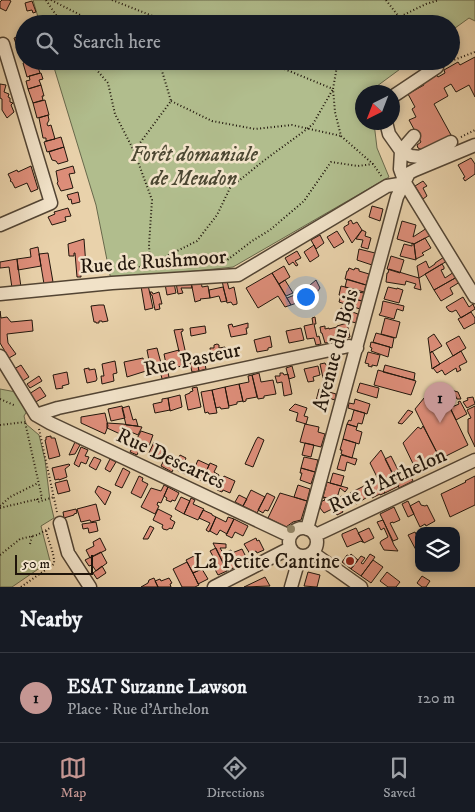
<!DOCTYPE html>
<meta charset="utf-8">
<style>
:root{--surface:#171b24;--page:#242831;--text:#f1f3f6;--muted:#9ea1a6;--line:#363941;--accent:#c59692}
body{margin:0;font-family:"IM FELL DW Pica",serif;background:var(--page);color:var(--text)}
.controls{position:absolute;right:15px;bottom:15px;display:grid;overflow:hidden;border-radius:10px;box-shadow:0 2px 8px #0003}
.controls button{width:45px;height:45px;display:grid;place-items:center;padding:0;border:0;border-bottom:1px solid var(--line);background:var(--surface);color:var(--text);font:25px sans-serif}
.compass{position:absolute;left:355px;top:85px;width:45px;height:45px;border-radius:50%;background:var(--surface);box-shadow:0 2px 8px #0003;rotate:222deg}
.scale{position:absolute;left:15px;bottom:12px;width:78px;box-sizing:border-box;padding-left:5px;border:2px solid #20150b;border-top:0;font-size:14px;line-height:18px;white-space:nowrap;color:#20150b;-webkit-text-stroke:4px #f1e2c8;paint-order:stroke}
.you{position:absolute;left:305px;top:296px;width:18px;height:18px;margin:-12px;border:4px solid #fff;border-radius:50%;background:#1a73e8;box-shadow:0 0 0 8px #1a73e833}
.badge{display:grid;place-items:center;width:32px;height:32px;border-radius:50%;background:var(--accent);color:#111;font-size:16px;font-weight:700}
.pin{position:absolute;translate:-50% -41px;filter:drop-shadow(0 1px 2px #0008)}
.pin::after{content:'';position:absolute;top:26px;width:18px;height:15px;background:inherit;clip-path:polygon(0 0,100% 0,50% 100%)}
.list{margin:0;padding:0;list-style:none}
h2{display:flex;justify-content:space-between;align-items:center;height:65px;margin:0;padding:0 20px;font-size:21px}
h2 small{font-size:16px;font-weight:400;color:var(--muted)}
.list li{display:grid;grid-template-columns:32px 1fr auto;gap:15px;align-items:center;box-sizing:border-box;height:90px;padding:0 20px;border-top:1px solid var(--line)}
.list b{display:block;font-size:19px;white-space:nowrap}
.list p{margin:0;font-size:16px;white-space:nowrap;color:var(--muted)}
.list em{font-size:16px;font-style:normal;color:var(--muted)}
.icon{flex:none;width:28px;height:28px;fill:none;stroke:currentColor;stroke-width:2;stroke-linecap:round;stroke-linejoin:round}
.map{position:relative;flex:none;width:475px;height:587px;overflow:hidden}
.search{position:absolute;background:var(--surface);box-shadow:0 2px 8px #0003;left:15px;right:15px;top:15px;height:55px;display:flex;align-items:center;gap:12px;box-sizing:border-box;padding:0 18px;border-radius:28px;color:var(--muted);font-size:19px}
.sheet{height:155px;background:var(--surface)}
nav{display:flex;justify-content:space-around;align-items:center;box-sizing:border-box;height:70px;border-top:1px solid var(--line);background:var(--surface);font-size:14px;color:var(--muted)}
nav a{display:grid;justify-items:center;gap:2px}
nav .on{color:var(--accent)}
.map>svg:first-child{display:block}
.green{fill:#b1bd8d;stroke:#68694c}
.building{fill:#de8e7a;stroke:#20150b}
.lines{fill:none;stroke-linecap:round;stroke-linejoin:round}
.minor-casing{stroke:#524433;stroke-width:15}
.path{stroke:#20150b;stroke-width:2;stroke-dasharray:1 2.5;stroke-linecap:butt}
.minor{stroke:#f1e2c8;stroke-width:12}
.tree{fill:#938668}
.poi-dot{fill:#8f2418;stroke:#f1e2c8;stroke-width:2}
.labels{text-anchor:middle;stroke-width:5;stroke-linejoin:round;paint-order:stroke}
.park-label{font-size:21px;font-style:italic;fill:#4c4732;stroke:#f1e2c8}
.street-label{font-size:21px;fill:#20150b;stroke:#f1e2c8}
.poi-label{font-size:21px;fill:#20150b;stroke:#f1e2c8;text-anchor:end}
</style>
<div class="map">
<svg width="475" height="587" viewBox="0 0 475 587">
<rect width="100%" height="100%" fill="#e9d2ab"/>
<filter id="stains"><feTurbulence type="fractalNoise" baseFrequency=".004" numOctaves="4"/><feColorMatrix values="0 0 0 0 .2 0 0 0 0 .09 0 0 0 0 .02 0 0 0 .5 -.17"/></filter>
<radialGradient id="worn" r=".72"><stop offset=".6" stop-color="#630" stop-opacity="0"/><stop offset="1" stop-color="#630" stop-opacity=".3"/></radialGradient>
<path class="green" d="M33 0H475V21L469 18 451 31V24H40Z
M52 61H411L369 92H362V122L374 123 377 148 389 177 233 267 111 280 96 205Z
M0 389 16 392 29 408 24 416 26 424 39 435 45 460 50 501 54 518 41 526 44 538 50 561 12 587H0Z"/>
<path class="building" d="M2 0H9L11 1 6 11 0 8V2Z
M32 1 36 12 33 13 32 10 27 11 25 3Z
M24 35V48L18 50 14 38Z
M475 57V97L469 85 456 92 451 84 444 88 448 96 434 104 451 135 425 150 420 149 418 148 417 145 421 142 409 120 416 117 412 109 415 107 408 94 424 85 422 82 436 74 438 77 445 73 444 70 458 62 460 65Z
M29 61H36L40 73 27 77 23 63Z
M41 73 43 79 39 80 41 85 28 89 26 81 30 80 29 76Z
M0 84 6 85 4 92 9 94 8 97 10 98V102L13 103 11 105 14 112 7 118 2 110V99L0 98Z
M41 85 44 96H42L43 100 33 103 28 89Z
M45 100 49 115 37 118 33 103Z
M48 115 49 120 47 124 48 126 51 125 55 139 46 141V138H43L39 118Z
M61 137 64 147 47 152 44 142Z
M64 147 68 161 58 164 56 161 52 160 49 152Z
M471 158 475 164V174L465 181 463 178 465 177 458 165Z
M31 166 38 189 31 192 27 183 15 188 12 182 10 181 11 180 8 174 17 170 18 172Z
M73 166 75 173 69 174 73 188 61 191 57 183 58 182 56 171Z
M423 181 427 186 423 188 427 196 423 199 415 186Z
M78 192 80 202 72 204 71 199 69 200 67 195Z
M372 206 383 209 380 221 369 217Z
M68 208 71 216 65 217 66 221 52 225 48 217 55 214 54 212Z
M351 220 353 224 357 222 362 230 352 243 344 229V227L349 224 348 222Z
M402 221 416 225 413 237 427 228 431 235 414 244 397 239Z
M362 230 366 232 365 236 371 238 368 249 361 247 363 240 356 239Z
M337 231 344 242 334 248 327 237Z
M320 235 324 243 316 249 311 240Z
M425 238 431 248 422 253 424 255 416 259 414 244Z
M84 239 86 266H92V273L81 274V277H77L75 253H74V256H69L68 244Z
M412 243 414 244 416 260 400 256 404 244 412 246Z
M314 245 319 256 310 262 304 252Z
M38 247 41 266 18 270 17 259 31 257 30 249Z
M359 249 375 253 372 265 357 260Z
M297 251 301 258 295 261 298 265 296 266 293 262 289 265 285 258Z
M48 253 53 282 44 284 39 254Z
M391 256 404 260 400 273 387 269Z
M444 257 447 261 419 278 417 266 426 261 429 268 435 264V263Z
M17 259 21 287 12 288 9 267 0 268V262Z
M442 264 444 267V269L441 270 445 278 454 272 457 277 434 290 425 274Z
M284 266 290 277 279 284 272 273Z
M349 268 354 270 355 268 359 269V271L369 274 366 285 345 279 347 271H348Z
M389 269 419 278 421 290 414 288 416 284 406 281 405 285 386 282 387 273H388Z
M272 273 291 305 285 307 278 296 258 308 246 288Z
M457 277 460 282 450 288 453 294 441 301 434 290Z
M347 279 366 285 364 292 345 287Z
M285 280 293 293 286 296 279 284Z
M316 280 320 288 313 298 310 299 304 290Z
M201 281 202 287 208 286 210 298 200 299 201 300 195 302 191 282Z
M222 281H227L229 289 234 287 237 302V304L233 305 231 302 227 303Z
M191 282 192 288H181L183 293 178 294 176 283Z
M174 283 176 293 167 295 165 284Z
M148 285 153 308 145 310 141 286Z
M341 286 358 290V292L364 293 362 301 339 295Z
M223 287 227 301 221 302 219 296 210 298 209 290Z
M388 287 397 289V288L403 290 399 303 384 299Z
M150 292H152L153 294 159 292 162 304H159L160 309 155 310 152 295H151Z
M300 293 305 300 291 305 287 298Z
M341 295 362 301 360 309 339 302Z
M463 297 469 307 473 304 475 309 461 318 456 310 452 312 449 311 446 307Z
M383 301 404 306 403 311 397 309 394 319 379 315 381 312Z
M99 305H104L108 321 102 322V321H99V323H96V322H94L91 306Z
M341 308 358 314 356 323 338 318Z
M0 311 1 318 7 317 11 322 32 320 33 331 7 334 8 343 16 354 9 358 0 343Z
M471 312 475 318V323L464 329 458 319Z
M315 317 316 324H314L317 337 319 336 321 344 316 345 314 338 307 339 304 326 313 324 312 318Z
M385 318 400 322 396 338 381 334Z
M248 323V328H246L247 334 231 337 228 325 232 324 233 327Z
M347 323 350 337 337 341V326Z
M205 326 206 333 191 336 190 328Z
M325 326V329L329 328V329L337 327V341L325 343 322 333H321L320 327Z
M301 328 304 340 289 343 286 331Z
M183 329V331L181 332 187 359 181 360 174 330Z
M376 333 394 338 392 348 373 342Z
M434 334 442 346 430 353 428 338Z
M270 336 272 347 268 348V350L257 352 254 340Z
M459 336 466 348 453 356 446 343Z
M371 342 390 347 388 357 371 351 372 348 370 347Z
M217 344 219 345V348L225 347 226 353 211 357 210 348H214V345Z
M157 348 161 363 150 366 147 350Z
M179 350 182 366 167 369 164 354Z
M432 351 440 364 432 369 430 353Z
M461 351 467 362 459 366 461 370 457 372 456 368 445 375 442 370 437 373 433 368Z
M368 352 380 355 377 366 372 365V367L368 366 369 364 365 363Z
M143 358 146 371 127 377 124 362Z
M204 360 206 369 199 371 197 362Z
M115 361 117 373 113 374 114 381 102 384 101 376H104L102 364Z
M197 361 199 371 192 372 190 363Z
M325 363 326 365 331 364 334 376 323 378 320 364Z
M166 364 169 377 162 379 159 365Z
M21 365 29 377 21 382 14 369Z
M385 365 415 373 414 380 383 372Z
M292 366 295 377 289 379 286 368Z
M318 366 320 375 313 377 314 381 308 382 304 369Z
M89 368V370L95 369 97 379 96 381 87 383 84 369Z
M378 370 416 381 411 395 374 385Z
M67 372 69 384 62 386 63 388 56 389 53 375Z
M259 373 261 382 273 380 276 394 264 396V398L258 399 252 375Z
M280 373H283L284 375 288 374 292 394 284 396 282 382 277 383 275 376H280Z
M252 375 257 397 246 399V401L243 402 239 384 249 382 248 376Z
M39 376 42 381 30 388 27 384Z
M360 383 379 388 377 398 357 392Z
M239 384 243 401 237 402V404L229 406 225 387Z
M434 386 440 387 468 445 440 459 415 409Z
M40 387 46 396 34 403 29 394Z
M197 387 201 407 188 410 185 395 190 393V392L193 391 192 388Z
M225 387 229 408 221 409 220 407 216 408 212 390Z
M440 387 458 392 461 399H457L455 395 448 399 452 407 459 404 458 402 460 401 467 414 456 420Z
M319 389 336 394 335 400 328 398 325 407 316 405 317 401H316Z
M212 390 217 413 209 414 208 412 205 413 201 392Z
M180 395 182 407 170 411 168 398Z
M473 397 475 404 467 408 463 402 468 400 467 398Z
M168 398 170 410 155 413 153 404 162 402V399Z
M355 399 370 404 367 414 348 408 349 403 354 404Z
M295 404 307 408 304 416 308 417 306 424 296 421 298 413 289 410Z
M122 406 125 418 111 421 108 409Z
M129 406 133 420 136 419 138 426 126 425 122 408Z
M475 406V447L468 432V419L471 418 467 410Z
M354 410 365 413 362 424 358 423 357 427 347 424 349 420 351 421Z
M408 410 413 412 402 424 398 423Z
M105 413 108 426 105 434 81 423V417Z
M107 423 123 424 142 427 138 435 131 432 129 438 107 428Z
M305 424 319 427 318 432 325 434 321 447 300 442Z
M347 424 357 427 356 430 362 432 359 444 343 439Z
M423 426 441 460 417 472 403 443 418 427 421 429Z
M141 431 153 435 149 446 137 443V444L141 446 137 455 130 452Z
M51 436V438H55L60 456 49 459 45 440H46V437Z
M258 437 264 440 253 467 245 464 256 440Z
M343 439 356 443 352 458 341 454 342 450H340Z
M75 442 80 445 75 454 69 455Z
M154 442 159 445 158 447 163 450 159 458 149 453Z
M305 443 314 445 311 457 302 455Z
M81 447 88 450 85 456 89 457 86 464 81 462 79 467 74 464Z
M381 450 399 486 385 493 370 463Z
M167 454 178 459 172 472 161 466Z
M180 455 186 458 184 463H185L186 462 192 465 188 475 178 471 180 467 175 464Z
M341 455 357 459 355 465 347 462 345 471 337 469Z
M391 456 398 470 392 473 385 459Z
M94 457 101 460 96 470 89 466Z
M304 457 318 460 315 472 301 468Z
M110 459 116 462 110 472 105 469Z
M198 460 209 465 202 481 191 476Z
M210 463 217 466 214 472 219 475 216 482 215 481 212 486 202 481Z
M69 464 70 465 65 469 67 477 59 480V479L55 480 52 468Z
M123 468 130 472 122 488 115 485Z
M301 468 315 472 311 484 300 480 302 473H300Z
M408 470 413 481 399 488 394 477 399 474 400 475 403 473V472Z
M333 473 344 476 341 486 330 483Z
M139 476 143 478 142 481 148 484 141 498 131 493Z
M224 476 235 481 230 493 223 490 222 492 217 490Z
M475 476V505L450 517 441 494 466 482 465 481Z
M67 480 70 491 58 494 55 483Z
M379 480 385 493 380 495V494L372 498 367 487Z
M327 482 330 483 348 488 345 492 340 488 337 498H335L334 500 323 497Z
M164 485 168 487 161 503 158 502 157 505 159 506 155 514 141 507 151 488 161 491Z
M298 485 310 489 307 501 294 497Z
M98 486 111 492 105 505 95 492Z
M364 486 369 496 356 504 350 493Z
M168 487 179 493 175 501 172 500 171 502 166 500 167 498 164 496Z
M251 490 265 497 257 513 243 506Z
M267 493 275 497 268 511 265 510 263 513 258 510Z
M280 493 307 501 301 520 293 522 286 527 268 518Z
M239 495 247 499 243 506 235 502Z
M350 495 353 501 340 507 337 501 341 496 344 498Z
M181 497 190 501 184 514 175 509Z
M323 497 337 501 343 512 337 515 333 505 331 506 332 509 324 513 320 508 322 501 325 500Z
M191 498 195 500 193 504 204 509 198 520 184 514Z
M408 501 414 514 408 517 402 504Z
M419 501 421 505 425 506 427 505 435 521 426 526 425 524 420 527 410 506Z
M96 504 100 520 91 522 90 520 81 522 77 509Z
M394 507 400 520 393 523V522L390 523 398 539 393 541 380 514Z
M76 509 77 513 74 514V515L64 518 63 512Z
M158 509 172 516 170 519 175 522 172 529 170 528 167 530 163 529 162 527 163 525 153 520Z
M203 510 212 514V515L216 517 209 532 206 530 210 523 199 518Z
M216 517 226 522 228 517 234 519 227 534 220 530 217 535 210 531Z
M234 519 248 526 243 536 235 532 232 538 226 535Z
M383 520 394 545 398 551 384 550 380 543 381 541 388 537 384 528 381 530 377 522Z
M96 522 98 531 89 533 88 528 83 529 82 524Z
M150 526 154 528 148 539H143Z
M356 528 363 542H362L361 541 347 547 342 536V534Z
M369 528 374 538 364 543 358 533Z
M415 532 419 540V548L416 550 408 535Z
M100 538 106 550 90 558 86 550 94 546 93 542Z
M256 538 257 541 259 540 264 550 257 553 256 551 250 554 244 544Z
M213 543 226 544V548H220L225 556 228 555 227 552 231 550 232 553 242 549 248 561 227 571Z
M216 548 227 571 218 575 210 560 214 558 210 551Z
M101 552 107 563 96 571 92 565 89 566 85 560Z
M351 554 358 560 351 569 342 562 347 555 350 556Z
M370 554 375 557 361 576 351 569 361 556 365 558 361 563 363 564Z
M196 555 202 569 193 573 186 560Z
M373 560 383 567 371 583 361 576Z
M187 562 199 585 195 587H182L173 569Z
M102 566 106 573 97 579 93 573Z
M202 569 208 579 198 584 193 573Z
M308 572 320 575 317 587 304 586Z
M387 572 400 582 396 587H388L380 581Z
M422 576 430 581 426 587H422L417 583Z
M265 577 270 586 244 587Z
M154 578 158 587H141L148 583 149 580Z
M169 578 172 583 170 584 171 587H158L155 581 160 579 161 581Z"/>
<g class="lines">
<defs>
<path id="minor" d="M392 97 437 67
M386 122 389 134 401 151 400 169 405 183 475 297
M414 136 401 151 411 156 420 157 451 142
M0 225 51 203 3 44
M0 294 112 283 238 275 387 186 405 183
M0 356 36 415
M36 415 58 408 349 346 357 348
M36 415 50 423 290 536
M60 523 68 553 90 587
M289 542a14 14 0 1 1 28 0a14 14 0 1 1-28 0Z
M307 529 397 197 409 173 415 170 475 145
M316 535 475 460
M313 553 361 587
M214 587 290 548
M291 587 300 556"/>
</defs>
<use href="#minor" class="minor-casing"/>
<path class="path" d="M46 0 62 24
M51 0 98 24
M112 0 173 24
M386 0 399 17
M385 24 426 4 439 0
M89 61 108 83 115 114 134 151 152 200 149 245 150 262
M265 61 333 89
M340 61 337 66 333 89 335 112 341 136 373 164 382 177
M451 61 475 52
M171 101 212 121 255 129 292 125 341 136
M461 137 475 130
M134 151 171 101 159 61
M222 264 252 241 270 230 304 201 331 162 358 166 373 164
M136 269 150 262 165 257 197 241 217 215 230 188 262 162 307 129 313 124 333 89
M0 399 16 406
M0 425 25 422
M39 429 57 512
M37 499 38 502 54 497
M0 506 10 497 38 483
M0 508 42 498 25 422
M30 544 32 536
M0 555 20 539 37 535 50 528
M21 587 54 564C55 554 48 541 46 530"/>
<use href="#minor" class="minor"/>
</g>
<circle class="tree" cx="291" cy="529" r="4"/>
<circle class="poi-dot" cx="350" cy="561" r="5"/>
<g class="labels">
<g class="park-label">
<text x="194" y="161">Forêt domaniale<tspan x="194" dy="24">de Meudon</tspan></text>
</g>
<g class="street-label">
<text transform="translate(153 261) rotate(-4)" y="7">Rue de Rushmoor</text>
<text transform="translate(335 350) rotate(-75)" y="7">Avenue du Bois</text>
<text transform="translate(192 359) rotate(-12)" y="7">Rue Pasteur</text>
<text transform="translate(171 458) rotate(25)" y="7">Rue Descartes</text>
<text transform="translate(387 480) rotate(-25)" y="7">Rue d'Arthelon</text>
</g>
<g class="poi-label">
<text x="340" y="568">La Petite Cantine</text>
</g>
</g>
<rect width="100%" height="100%" filter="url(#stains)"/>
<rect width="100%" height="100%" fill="url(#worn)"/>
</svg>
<div class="controls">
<button><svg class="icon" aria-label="layers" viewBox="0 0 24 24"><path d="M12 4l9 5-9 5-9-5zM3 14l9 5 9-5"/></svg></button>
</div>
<svg class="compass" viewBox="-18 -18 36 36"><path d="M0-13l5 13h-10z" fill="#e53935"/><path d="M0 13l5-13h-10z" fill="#9ea1a6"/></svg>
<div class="scale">50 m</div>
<div class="you"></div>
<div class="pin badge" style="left:440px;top:423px">1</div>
<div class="search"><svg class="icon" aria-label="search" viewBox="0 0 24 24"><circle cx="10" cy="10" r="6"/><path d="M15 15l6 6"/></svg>Search here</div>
</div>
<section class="sheet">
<h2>Nearby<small></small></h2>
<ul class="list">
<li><span class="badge">1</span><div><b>ESAT Suzanne Lawson</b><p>Place · Rue d'Arthelon</p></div><em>120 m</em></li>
</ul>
</section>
<nav>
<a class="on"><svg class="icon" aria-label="map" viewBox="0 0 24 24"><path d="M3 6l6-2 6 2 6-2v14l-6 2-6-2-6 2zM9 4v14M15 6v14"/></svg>Map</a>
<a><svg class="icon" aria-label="directions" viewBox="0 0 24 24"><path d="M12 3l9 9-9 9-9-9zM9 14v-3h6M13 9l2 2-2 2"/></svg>Directions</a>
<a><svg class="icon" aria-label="saved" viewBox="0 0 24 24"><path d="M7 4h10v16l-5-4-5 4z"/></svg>Saved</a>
</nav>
